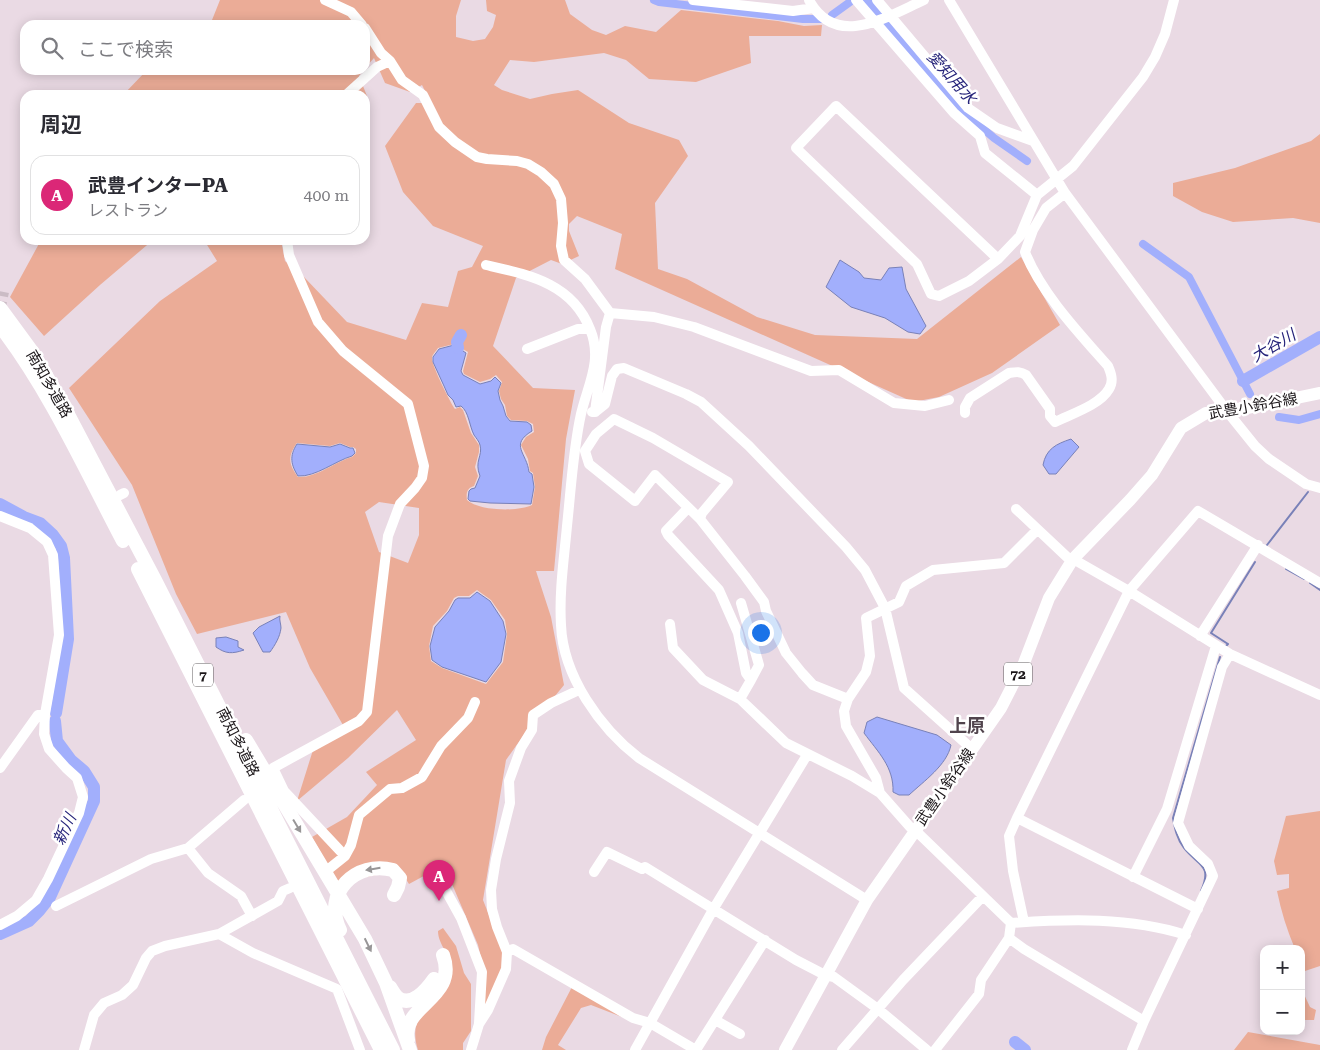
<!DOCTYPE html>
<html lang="ja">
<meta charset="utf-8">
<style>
:root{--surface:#fff;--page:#f7f7f7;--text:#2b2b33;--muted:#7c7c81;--line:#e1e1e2;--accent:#db2777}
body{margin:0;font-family:"Roboto Serif","Noto Sans JP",serif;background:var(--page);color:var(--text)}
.controls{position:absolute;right:15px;bottom:15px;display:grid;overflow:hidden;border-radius:10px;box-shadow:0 2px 12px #0003}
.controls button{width:45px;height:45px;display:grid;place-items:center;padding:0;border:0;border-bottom:1px solid var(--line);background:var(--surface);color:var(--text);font:25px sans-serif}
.you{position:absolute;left:760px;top:632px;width:18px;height:18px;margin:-12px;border:4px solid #fff;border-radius:50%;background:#1a73e8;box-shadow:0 0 0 8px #1a73e833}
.badge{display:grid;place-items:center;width:32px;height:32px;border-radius:50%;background:var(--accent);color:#fff;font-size:16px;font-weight:700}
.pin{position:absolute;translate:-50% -41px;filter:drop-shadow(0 1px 2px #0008)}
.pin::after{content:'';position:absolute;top:26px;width:18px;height:15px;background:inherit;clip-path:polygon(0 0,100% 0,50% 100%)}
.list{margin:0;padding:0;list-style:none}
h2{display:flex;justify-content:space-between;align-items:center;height:65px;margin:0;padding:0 20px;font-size:21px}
h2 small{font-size:16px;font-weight:400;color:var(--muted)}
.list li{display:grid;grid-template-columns:32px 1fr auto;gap:15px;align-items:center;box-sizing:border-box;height:80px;margin:0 10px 10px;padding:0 10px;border:1px solid var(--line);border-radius:15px}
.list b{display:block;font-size:19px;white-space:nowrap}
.list p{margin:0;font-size:16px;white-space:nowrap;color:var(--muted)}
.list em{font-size:16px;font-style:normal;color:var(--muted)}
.icon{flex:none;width:28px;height:28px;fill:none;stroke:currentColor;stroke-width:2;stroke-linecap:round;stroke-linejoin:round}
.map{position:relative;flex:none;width:1320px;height:1050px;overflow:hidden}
.search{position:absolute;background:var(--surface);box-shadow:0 2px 12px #0003;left:20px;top:20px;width:350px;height:55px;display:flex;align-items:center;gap:12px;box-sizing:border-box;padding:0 18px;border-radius:15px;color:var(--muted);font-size:19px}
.panel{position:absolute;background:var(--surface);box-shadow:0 2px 12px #0003;left:20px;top:90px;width:350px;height:155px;border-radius:15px}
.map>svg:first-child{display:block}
.green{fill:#ebac97;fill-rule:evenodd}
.water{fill:#a2affc;stroke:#7981b8}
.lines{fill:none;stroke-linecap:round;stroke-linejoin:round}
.stream{stroke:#7981b8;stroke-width:2}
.canal{stroke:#a2affc;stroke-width:8}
.river{stroke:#a2affc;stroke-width:12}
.minor-tunnel{stroke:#cbbcc5;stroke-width:10;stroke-dasharray:10 5;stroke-linecap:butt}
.minor{stroke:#fff;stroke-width:10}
.major{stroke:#fff;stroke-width:12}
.highway{stroke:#fff;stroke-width:14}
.oneway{fill:#989697}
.labels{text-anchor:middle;stroke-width:5;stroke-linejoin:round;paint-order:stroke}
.shield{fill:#fff;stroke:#5f5b5d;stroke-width:1}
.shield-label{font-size:14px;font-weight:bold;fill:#1a1518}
.street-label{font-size:15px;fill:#1a1518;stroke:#fff}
.water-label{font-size:16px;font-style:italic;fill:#26247a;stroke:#fff}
.quarter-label{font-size:18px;font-weight:bold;fill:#51444d;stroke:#fff}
</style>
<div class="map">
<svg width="1320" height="1050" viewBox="0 0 1320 1050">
<rect width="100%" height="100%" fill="#eadae4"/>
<path class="green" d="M220 0H461L456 16V37L473 41 485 39 493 27 496 15 487 11 486 0H565L570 14 592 30 606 35 625 26 656 32 681 10 778 21 804 26 822 25 821 36H749L751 63 696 82 649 79 626 60 604 53 534 62 510 60 494 85 502 90 530 99 552 94 578 90 629 123 679 140 688 156 655 203 658 269 687 279 757 317 815 335 917 339 1021 257 1060 325 992 373 939 397 913 402 615 269 622 234 577 216 569 224V231L579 256 562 264 551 260 516 278 493 346 533 388 575 390 566 439 554 571H536L551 617 564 685 528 729 506 760 483 900 503 951 504 970 482 1011 484 971 478 945 446 870 433 871 409 884 400 870 338 883 312 837 347 817 377 785 366 772 416 740 397 710 348 758 297 801 313 750 347 732 310 668 286 612 197 634 176 594 132 485 69 388 160 301 217 261 204 240H281L285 261 304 277 347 322 406 340 422 303 448 307 458 271 472 267 483 246 433 226 403 192 385 146 416 103H431L422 85 410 92 385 83 374 58 365 68V25H210ZM454 344 468 352 463 371 464 374 480 382 490 379 496 375 502 382 499 391 501 399 505 405 507 416 511 420 527 421 533 424 534 432 526 437 521 445 528 459 530 471 533 473 535 487 532 505C518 512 479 511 467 500 466 493 467 488 474 486L478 476 475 467 479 452V445L471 433 463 410 460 407 455 409C451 404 431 364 432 358 432 355 436 351 438 348ZM297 443 330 446 340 443 350 447H353L356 449V453L352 457C334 462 317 478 298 477 289 465 287 457 297 443ZM379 502 419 508V535L408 563 379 552 365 512ZM477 590 491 600 505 620 507 634 503 662 486 684 442 668 431 661 429 646 433 626 447 611 454 598 458 596H469Z
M147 70H363L359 76 367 96 365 100V95H123Z
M1320 134V223L1293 218 1233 222 1202 212 1173 196V183L1235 168 1311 141Z
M41 240H153L100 285 44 336 10 297Z
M1320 811V966L1305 971 1301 963V949H1295C1287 930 1281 911 1277 891L1289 888V874L1277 875 1274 861 1286 816Z
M443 928 456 946 464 973 471 984V1031L463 1043V1050H418C405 1009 441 1010 451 978 456 959 438 947 438 931Z
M573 985 622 1017 591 1005 581 1008 558 1045 566 1050H542L546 1037Z
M1301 988 1310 1007 1316 1010 1314 1020H1301Z
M1248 1032 1320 1045V1050H1234Z"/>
<path class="water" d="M840 260 859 272 864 278 881 280 889 268 902 267 906 289 926 326 920 334 908 332 885 318 851 307 826 287Z
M454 345 466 353 461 371 463 375 480 384 491 381 495 377 501 383 498 391 500 400 503 406 506 416 510 421 527 422 531 425 532 431C509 445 527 453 529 472L532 474 534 487 531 504 490 503 470 501 468 499 469 491 471 489 475 488 480 476C474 461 483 456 480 445 479 441 476 438 474 435 469 425 469 412 461 406L456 407 453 400 448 395 444 386 433 362V357L439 349Z
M1071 439 1079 447 1056 474H1049L1043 465C1046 449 1056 444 1071 439Z
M297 444 330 447 340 444 350 448H353L355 453 352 456C335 461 316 477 298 476 291 465 289 456 297 444Z
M477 592 490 601 503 621 506 634 501 662 486 682 442 667 432 660 430 646 435 627 449 611 455 600 458 598H470Z
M280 616C279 620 281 624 281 628 280 637 275 645 270 652H263L253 633 259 627Z
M226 637 238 641V647L244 650C232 654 226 654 216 647V638Z
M877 717 937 735 951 745C947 765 924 781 909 795H899L893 792C894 767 878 752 864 733L867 722Z"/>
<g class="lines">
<path class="stream" d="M1267 545 1308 492
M1286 569 1304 579
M1310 583 1320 590
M1226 646 1228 644 1211 633 1255 562
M1201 891C1213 864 1198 866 1184 848 1177 839 1175 829 1173 818L1220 657"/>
<path class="canal" d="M654 0 659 2 803 19H821
M867 0 959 108 994 138 1027 161
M832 15 850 2
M1143 244 1189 277 1250 394
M1279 417 1299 420 1320 414"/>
<path class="river" d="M458 348 457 342 461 335
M1243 381 1320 337
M0 504 24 517 40 523 53 535 61 546 64 558 68 639 56 713
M0 934 29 921 39 911 50 897 94 801V787L84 771 71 760 57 741 55 721
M1015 1042 1025 1050"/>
<path class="minor-tunnel" d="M0 311 4 292"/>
<path class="minor" d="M325 0 351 12 362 25
M693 0 793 11 814 8
M809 0C836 50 888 16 924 0
M856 0 954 113 980 136 985 153 1037 195
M877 0 968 108 997 128 1033 141
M949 0 1065 193 1226 410 1255 446 1269 459 1306 484 1320 488
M365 28 381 53 390 61 402 80 423 95 439 127 455 142 477 157 487 159 517 161 528 164 541 172 554 184 561 199 563 223 561 246 564 260 585 279 610 313 606 327 595 412H592
M346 95 377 67 390 61
M836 106 998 259 969 281 939 296 931 294 917 264 796 148Z
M287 240 289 255 318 322 343 351 408 404 424 466 422 478 415 488 400 504 388 536 367 712 359 721 273 768 284 791 345 856
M998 259 1020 236 1037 195 1073 166 1143 77 1155 57 1165 34 1174 0
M486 265C529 275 572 283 590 329 603 360 588 384 581 414 573 450 571 489 567 526 564 559 559 592 561 625 563 676 600 728 639 758L867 900
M610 313 654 317 694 327 811 371 839 370 894 403 925 406 949 400
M527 349 578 329H590
M595 412 605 404 612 376 617 369 624 368 686 394 701 402 749 446 846 547 865 570 885 608 904 688 972 749
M965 413V407L970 398 1009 373C1016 372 1020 371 1026 375L1050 409V416L1055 422C1071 414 1100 405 1109 389 1114 381 1111 373 1108 366 1079 333 1041 293 1025 252L1033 230 1046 208 1065 193
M120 495 124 493
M688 508 666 531 668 535 719 590 738 633 746 673 751 680 740 699
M1016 509 1067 557 1073 559 1129 591 1230 654 1320 695
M0 516 30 528 47 542 53 555 59 635 45 714 44 734 49 749 66 768 77 778 83 797 79 813 48 879 36 900 17 916 0 925
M700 519 702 513 728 482 653 438 614 419 596 434 585 451 589 464 635 501 655 475 700 519 745 576 764 602 766 611 786 653 802 673 813 685 848 699
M741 603 759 665 751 680
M670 624 673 648 703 680 740 699 786 743 852 776 880 793 910 827 915 830 1011 923C1069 919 1130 917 1186 935
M1200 636 1258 545
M0 768 38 715 45 714
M880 793 876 778 846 726 844 711 848 699 866 672 870 656 866 618 899 602 906 586 933 570 1004 563 1037 530
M1017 818 1198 909
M188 848 208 873 241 896 252 916
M330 868 345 856 351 845 359 815 390 789 402 788 422 777 441 746 468 718 475 702
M594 872 607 852 642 869 645 867 796 960 825 975 834 977 878 1009 927 1050
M1133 877 1167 809 1216 646
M445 889 461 918 482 972 479 1023
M56 906 151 859 188 848 244 800
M1024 922 1013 871 1009 836 1017 818 1129 591 1198 511 1320 583
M219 934 253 953 337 989 360 1050
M1009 938 1024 949 1144 1021
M507 952 513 949 633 1018 650 1023 696 1050
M715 1020 740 1034
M84 1050 94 1015 104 1003 122 995 133 985 146 958 152 951 165 946 219 934 278 901 283 891 290 888
M471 1050 479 1024 488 1010 506 969 507 952 497 927 492 909 491 890 496 859 510 803 509 781 521 748 532 730 533 715 551 703 579 690
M635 1050 714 908 807 755
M696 1050 765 940
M842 1050 903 980 983 896
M935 1050 979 994 981 980 1009 938 1011 923
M1132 1050 1144 1021 1213 876 1208 864 1189 846 1178 823 1222 667 1230 654"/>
<path class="major" d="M785 1050 867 900 1001 708 1024 663 1049 598 1073 559 1130 500 1152 475 1181 428 1206 413 1247 408 1320 393"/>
<path class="highway" d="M0 308 33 353 61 401 155 580 393 1050
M0 326C50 391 85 469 123 541
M138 569 381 1050
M246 740 365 939 386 983 410 1050
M340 930C322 893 356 860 393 870L400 878 398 887 394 895
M390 987C392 990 394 994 397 997 411 1009 427 989 434 979
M408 1040C400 1005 459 999 443 955"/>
</g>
<defs><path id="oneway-solid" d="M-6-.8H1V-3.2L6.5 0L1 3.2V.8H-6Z" transform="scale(1.25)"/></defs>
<g class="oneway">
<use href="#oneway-solid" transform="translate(297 826) rotate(59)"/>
<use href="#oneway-solid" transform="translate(373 869) rotate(171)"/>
<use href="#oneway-solid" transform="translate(368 945) rotate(64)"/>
</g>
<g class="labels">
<g class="shield">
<rect x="1004" y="662.5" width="28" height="23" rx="4"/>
<rect x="193" y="663.5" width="20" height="23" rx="4"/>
</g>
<g class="shield-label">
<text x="1018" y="679">72</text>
<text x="203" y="680">7</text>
</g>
<g class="street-label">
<text transform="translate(49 384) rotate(60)" y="5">南知多道路</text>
<text transform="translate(1253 406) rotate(-10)" y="5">武豊小鈴谷線</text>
<text transform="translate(238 742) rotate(63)" y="5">南知多道路</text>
<text transform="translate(945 787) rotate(-55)" y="5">武豊小鈴谷線</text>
</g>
<g class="water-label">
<text transform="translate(952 77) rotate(48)" y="6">愛知用水</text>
<text transform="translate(1273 345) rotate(-30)" y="6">大谷川</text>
<text transform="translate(64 829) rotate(-65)" y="6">新川</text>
</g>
<g class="quarter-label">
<text x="967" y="732">上原</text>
</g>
</g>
</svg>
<div class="controls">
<button>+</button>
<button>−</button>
</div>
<div class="you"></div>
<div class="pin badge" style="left:439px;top:901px">A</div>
<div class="search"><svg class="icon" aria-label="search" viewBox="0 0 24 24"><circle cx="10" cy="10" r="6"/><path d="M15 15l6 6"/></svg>ここで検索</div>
<section class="panel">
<h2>周辺<small></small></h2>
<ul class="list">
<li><span class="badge">A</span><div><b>武豊インターPA</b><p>レストラン</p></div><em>400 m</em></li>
</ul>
</section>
</div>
